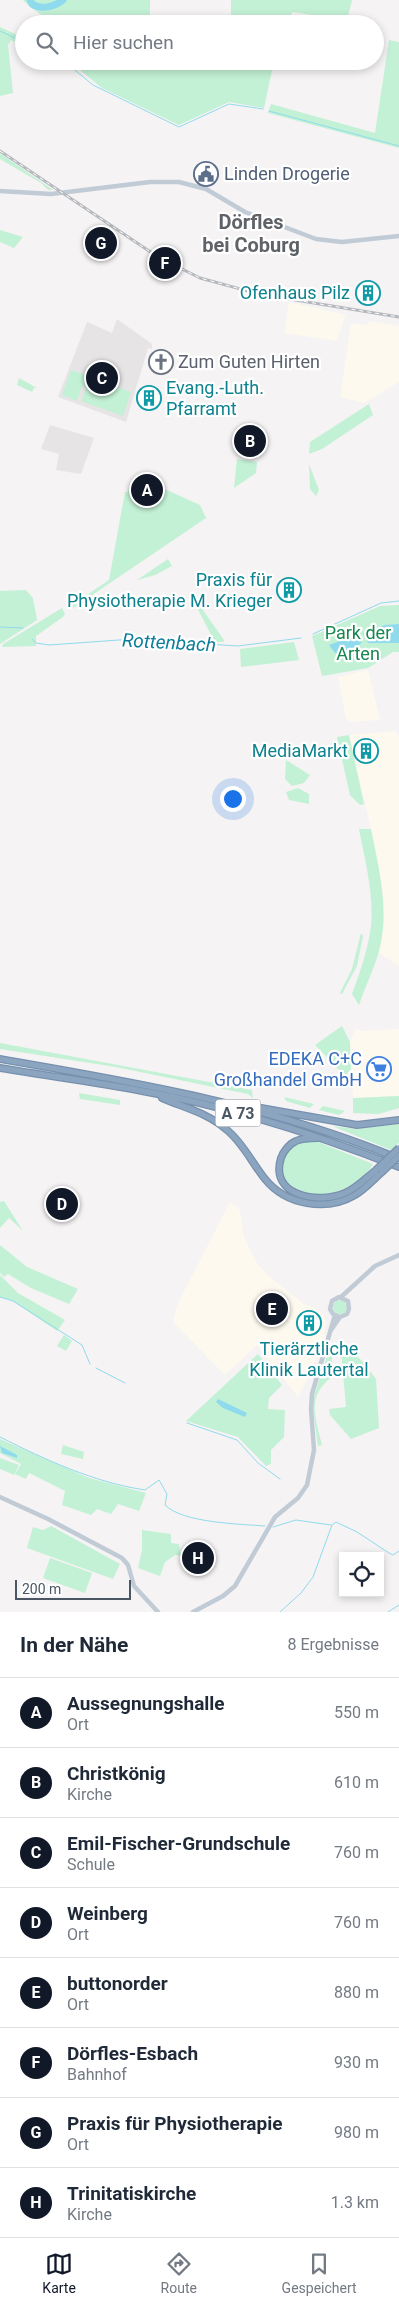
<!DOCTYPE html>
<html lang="de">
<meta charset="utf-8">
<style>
:root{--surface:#fff;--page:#f2f2f3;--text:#1f2937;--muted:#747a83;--line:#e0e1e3;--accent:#111827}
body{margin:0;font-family:Roboto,sans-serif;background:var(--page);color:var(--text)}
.controls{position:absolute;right:15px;bottom:15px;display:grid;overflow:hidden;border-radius:0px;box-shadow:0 2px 8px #0003}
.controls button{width:45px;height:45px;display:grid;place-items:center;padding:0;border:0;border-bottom:1px solid var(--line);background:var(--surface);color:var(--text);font:25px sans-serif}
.scale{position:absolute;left:15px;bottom:12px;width:116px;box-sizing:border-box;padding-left:5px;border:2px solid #4a5661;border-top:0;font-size:14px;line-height:18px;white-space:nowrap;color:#4a5661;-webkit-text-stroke:4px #fff;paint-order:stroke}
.you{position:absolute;left:232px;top:798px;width:18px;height:18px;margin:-12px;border:4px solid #fff;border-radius:50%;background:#1a73e8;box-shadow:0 0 0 8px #1a73e833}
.badge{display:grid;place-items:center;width:32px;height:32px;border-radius:50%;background:var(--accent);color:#fff;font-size:16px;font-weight:700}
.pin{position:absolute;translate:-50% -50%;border:2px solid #fff;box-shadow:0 1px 5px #0006}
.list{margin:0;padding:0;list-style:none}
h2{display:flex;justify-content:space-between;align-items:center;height:65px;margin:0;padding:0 20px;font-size:21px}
h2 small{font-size:16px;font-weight:400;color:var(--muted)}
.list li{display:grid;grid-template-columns:32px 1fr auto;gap:15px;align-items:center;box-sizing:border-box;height:70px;padding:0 20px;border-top:1px solid var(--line)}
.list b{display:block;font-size:19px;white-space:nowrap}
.list p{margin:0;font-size:16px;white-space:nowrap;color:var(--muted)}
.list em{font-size:16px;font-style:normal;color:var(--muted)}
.icon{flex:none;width:28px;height:28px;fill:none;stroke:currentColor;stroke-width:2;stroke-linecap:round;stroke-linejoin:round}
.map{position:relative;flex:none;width:399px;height:1612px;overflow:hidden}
.search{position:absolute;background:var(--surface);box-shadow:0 2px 8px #0003;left:15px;right:15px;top:15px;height:55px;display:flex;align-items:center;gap:12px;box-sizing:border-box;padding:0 18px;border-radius:28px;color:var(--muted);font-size:19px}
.sheet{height:625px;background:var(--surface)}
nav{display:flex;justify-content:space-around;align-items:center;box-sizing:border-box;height:70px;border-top:1px solid var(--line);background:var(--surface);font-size:14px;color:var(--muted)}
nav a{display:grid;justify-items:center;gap:2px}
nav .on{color:var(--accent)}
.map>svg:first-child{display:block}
.commercial{fill:#fdf9ef}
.education{fill:#e6e4e5}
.green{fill:#c3f1d5}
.water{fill:#90daee}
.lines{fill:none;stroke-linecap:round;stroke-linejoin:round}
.stream{stroke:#90daee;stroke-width:1}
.river{stroke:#90daee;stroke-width:7}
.highway-casing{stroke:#7690ad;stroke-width:8}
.secondary{stroke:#c1cbd6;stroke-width:4.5}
.highway{stroke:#8ba5c1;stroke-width:5.5}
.rail-casing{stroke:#b5b8bd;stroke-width:3}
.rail{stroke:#fff;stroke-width:1;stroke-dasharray:4;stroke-linecap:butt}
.highway-bridge-casing{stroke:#7690ad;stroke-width:8;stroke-linecap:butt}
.highway-bridge{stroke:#8ba5c1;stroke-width:5.5}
.labels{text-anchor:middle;stroke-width:4.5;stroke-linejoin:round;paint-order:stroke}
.shield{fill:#fff;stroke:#808990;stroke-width:1}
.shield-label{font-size:16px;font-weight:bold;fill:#4a5661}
.service-label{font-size:18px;fill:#4e5e75;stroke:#fff;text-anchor:start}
.culture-label{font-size:18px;fill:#0d838f;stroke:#fff;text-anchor:end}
.worship-label{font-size:18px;fill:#5b616d;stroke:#fff;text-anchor:start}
.park-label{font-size:18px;fill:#17864f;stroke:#fff}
.shop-label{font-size:18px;fill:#366cbe;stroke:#fff;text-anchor:end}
.water-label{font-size:19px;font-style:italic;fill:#0c7c9b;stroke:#fff}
.quarter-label{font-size:20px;font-weight:bold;fill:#5f6368;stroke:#fff}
</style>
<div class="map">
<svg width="399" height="1612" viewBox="0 0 399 1612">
<rect width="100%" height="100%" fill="#f5f3f3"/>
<path class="commercial" d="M289 302 346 315 337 341 284 333Z
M369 321 399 326V382L364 403 340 397 351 323 367 325Z
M368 670 380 720 349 722 346 719 338 677Z
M395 731 399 736V966L379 953 381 941 371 829 349 735Z
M356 1029 363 1031 399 1029V1096L353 1098 350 1042Z
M230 1202 240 1210 244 1237 255 1260 266 1274 305 1305 313 1307 321 1312 326 1320 324 1337 315 1363 298 1397 257 1345 225 1375 173 1322 178 1303Z"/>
<path class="education" d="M117 319 152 344V349L148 348 126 422 58 397 87 322 112 333Z
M50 425 94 438 81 474 56 470 59 454 41 449Z"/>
<path class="green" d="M23 0H150V24H51C47 16 31 10 23 0Z
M231 0H352L347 20 292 12 289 24H231Z
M0 27 24 38V46L11 40 8 45 13 93 0 96Z
M389 40 399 42V148L268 113 271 104 375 133Z
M69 61H274L264 108 229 102 179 125 102 88Z
M0 153 53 190H48L41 183 0 159Z
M0 230 23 237 14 248 0 242Z
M71 370 86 375 85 386H82L77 401 62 395Z
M90 377 131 392 123 416 81 401Z
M19 378 37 388H34L32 392 17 385Z
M369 404 373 415 322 449 309 454 310 442Z
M237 459 257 462 256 473 234 488Z
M309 464 319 490 316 496 310 489Z
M138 477 200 505 206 518 73 608 72 605 109 580 125 492H128L129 487 135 486Z
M168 559 172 566 155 575 137 580Z
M26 590 33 598 37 620 0 644V591Z
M194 602 198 603 224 640V642H215Z
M399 605V652H393L368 668 322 676 312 636 380 606Z
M62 608 65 614 63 617 36 636V646L2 647 3 644Z
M294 642 299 660 241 667 240 649Z
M349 735 364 804 360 805 350 795 337 737Z
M286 760 310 775 304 783 292 786 285 779Z
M298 788 309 794V804L289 800 286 792Z
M359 829H371C379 869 390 911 379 951 374 969 365 987 359 1005L352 994C360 972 368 950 371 926 374 894 365 860 359 829Z
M361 933 363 936 357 966 342 994 340 993 352 969Z
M342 1026 350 1042 351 1069 345 1076 315 1045Z
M0 1043 252 1090 253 1098 248 1094 116 1067 0 1049Z
M79 1093 120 1100V1105L80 1099Z
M399 1096V1108L379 1114 353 1113V1098Z
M284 1097 314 1104 310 1108 286 1101Z
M323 1106 345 1111 339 1115 319 1110Z
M399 1124V1143L391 1150 332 1126 356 1129Z
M304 1141 318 1142 373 1164C369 1173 359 1180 351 1185 301 1215 250 1164 304 1141Z
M4 1201 23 1231 9 1218 0 1228V1202Z
M0 1245 27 1267 78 1289 69 1304 31 1288 8 1274 4 1277 0 1273Z
M0 1275 18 1293 65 1320 57 1331 13 1301 0 1297Z
M333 1307a7 7 0 1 1 14 0a7 7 0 1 1-14 0Z
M64 1335 72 1341 66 1351 57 1346Z
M340 1340 363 1362 376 1379 379 1428 351 1439 330 1415 329 1409 346 1407Z
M331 1344 333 1376C306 1396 315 1416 322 1445L318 1446 312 1402Z
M258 1354 282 1385 269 1398 268 1409 285 1410 284 1437 271 1450V1464L266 1466 238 1437 186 1421Z
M0 1439 89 1478 146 1493 139 1511 118 1504 111 1514 97 1509 91 1515 62 1505 65 1491 29 1473 26 1479 15 1474 21 1464 0 1453Z
M63 1445 84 1452 83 1459 61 1454Z
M0 1458 19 1465 14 1475 0 1469Z
M51 1526 120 1564 113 1579 27 1548 33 1527 43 1530Z
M142 1530 171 1534V1543L179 1544 180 1552 183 1554 182 1556 175 1555 165 1562 160 1576 138 1568 142 1550Z
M50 1558 92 1573 85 1593 43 1578Z"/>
<path class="water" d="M399 624V643H368L363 633 385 625Z
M356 635 362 642C354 651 347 654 335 653L329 645Z
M218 1399 247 1413 245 1417 223 1408 216 1402Z
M0 1446 17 1455V1458L2 1453Z"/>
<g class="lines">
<path class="stream" d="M0 31 24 42
M64 61 93 85 179 127 229 104 263 109
M269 111 399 146
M0 627 23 628
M313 634 381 603 399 601
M32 639 36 643 49 645 133 639 238 646 301 638
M0 1297 13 1301 82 1345 90 1364
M96 1368 125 1383
M187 1423 237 1440 258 1463 280 1479
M0 1437C46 1460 93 1482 145 1490L159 1480 167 1494 165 1505C183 1523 240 1524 265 1526
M273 1527 296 1520 331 1525
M280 1612 301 1593 313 1577 332 1525 336 1522 357 1532 389 1553 393 1555 399 1551
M388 1612 399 1605"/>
<path class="river" d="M30 0 32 4C41 10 54 7 63 0"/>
<defs>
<path id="highway" d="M0 1059C134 1082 269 1105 395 1157
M0 1068C47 1076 95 1082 142 1091 231 1107 315 1134 399 1167
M162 1098C185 1108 208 1113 227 1130 243 1143 252 1163 265 1179 286 1205 326 1212 355 1195 365 1189 373 1180 382 1172
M261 1108 357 1125 399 1120
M318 1138C311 1138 302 1138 296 1141 289 1144 283 1152 281 1158 269 1197 320 1204 345 1193 357 1188 366 1178 376 1170"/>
</defs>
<use href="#highway" class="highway-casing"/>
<path class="secondary" d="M0 191 51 194 150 182H179L206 189 245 212 316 239 342 242 399 236
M341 1297 375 1266 399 1255
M331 1330 340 1317 347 1314 349 1309 348 1301 339 1297 332 1301 330 1309 333 1314 340 1317
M0 1497 48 1519 122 1558 128 1565 134 1586 158 1612
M193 1612 223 1596 235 1586 275 1517 298 1498 307 1485 314 1450 311 1409 312 1394 335 1315"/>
<use href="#highway" class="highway"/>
<defs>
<path id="rail" d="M0 151 158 257 200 278 259 294 399 317"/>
</defs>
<use href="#rail" class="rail-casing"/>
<use href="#rail" class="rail"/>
<defs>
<path id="highway-bridge" d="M376 1170 399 1148
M382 1172 399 1156"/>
</defs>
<use href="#highway-bridge" class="highway-bridge-casing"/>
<use href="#highway-bridge" class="highway-bridge"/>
</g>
<defs>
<symbol id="civic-ring" viewBox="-11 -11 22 22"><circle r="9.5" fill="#fff" stroke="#5c6f8a" stroke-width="1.5"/><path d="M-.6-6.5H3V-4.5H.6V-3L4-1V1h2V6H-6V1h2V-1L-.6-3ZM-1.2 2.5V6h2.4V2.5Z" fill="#5c6f8a"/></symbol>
<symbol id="building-ring" viewBox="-11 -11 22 22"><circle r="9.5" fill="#fff" stroke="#0f9aa8" stroke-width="1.5"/><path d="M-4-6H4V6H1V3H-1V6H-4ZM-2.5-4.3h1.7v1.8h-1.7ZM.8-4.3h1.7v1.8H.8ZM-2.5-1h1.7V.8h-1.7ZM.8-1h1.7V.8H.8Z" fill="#0f9aa8"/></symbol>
<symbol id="church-ring" viewBox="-11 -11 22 22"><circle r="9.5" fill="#fff" stroke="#6b7280" stroke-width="1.5"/><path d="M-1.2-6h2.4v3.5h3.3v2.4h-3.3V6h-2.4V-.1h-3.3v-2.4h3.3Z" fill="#6b7280"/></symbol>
<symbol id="supermarket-ring" viewBox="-11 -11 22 22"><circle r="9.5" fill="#fff" stroke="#3f7fe0" stroke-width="1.5"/><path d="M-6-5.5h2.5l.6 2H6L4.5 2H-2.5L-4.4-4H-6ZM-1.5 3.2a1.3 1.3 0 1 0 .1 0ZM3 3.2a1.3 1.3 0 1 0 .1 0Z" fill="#3f7fe0"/></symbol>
</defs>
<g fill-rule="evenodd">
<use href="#civic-ring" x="192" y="160" width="28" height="28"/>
<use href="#building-ring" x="354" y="279" width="28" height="28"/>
<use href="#church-ring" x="147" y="348" width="28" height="28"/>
<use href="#building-ring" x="135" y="384" width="28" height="28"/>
<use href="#building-ring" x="275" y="576" width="28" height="28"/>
<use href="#building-ring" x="352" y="737" width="28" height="28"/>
<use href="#supermarket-ring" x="365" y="1055" width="28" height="28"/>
<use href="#building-ring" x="295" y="1309" width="28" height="28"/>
</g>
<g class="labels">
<rect class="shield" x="215.5" y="1099.5" width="45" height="27" rx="4"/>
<g class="shield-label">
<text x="238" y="1119">A 73</text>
</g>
<g class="service-label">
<text x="224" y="180">Linden Drogerie</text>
</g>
<g class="culture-label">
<text x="350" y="299">Ofenhaus Pilz</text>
<text x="166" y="394" text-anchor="start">Evang.-Luth.<tspan x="166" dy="21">Pfarramt</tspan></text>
<text x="272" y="586">Praxis für<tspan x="272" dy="21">Physiotherapie M. Krieger</tspan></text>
<text x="348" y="757">MediaMarkt</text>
<text x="309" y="1355" text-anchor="middle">Tierärztliche<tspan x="309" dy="21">Klinik Lautertal</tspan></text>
</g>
<g class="worship-label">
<text x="178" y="368">Zum Guten Hirten</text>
</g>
<g class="park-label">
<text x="358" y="639">Park der<tspan x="358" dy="21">Arten</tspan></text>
</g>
<g class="shop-label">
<text x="362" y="1065">EDEKA C+C<tspan x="362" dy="21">Großhandel GmbH</tspan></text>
</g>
<g class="water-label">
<text transform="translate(169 642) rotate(3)" y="7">Rottenbach</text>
</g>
<g class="quarter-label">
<text x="251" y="229">Dörfles<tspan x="251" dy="23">bei Coburg</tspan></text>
</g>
</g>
</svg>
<div class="controls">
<button><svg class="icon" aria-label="locate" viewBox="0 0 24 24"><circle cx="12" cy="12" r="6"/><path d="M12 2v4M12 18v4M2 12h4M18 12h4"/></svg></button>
</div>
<div class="scale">200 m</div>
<div class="you"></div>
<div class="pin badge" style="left:147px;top:490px">A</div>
<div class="pin badge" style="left:250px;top:441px">B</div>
<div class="pin badge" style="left:102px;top:378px">C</div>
<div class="pin badge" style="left:62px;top:1204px">D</div>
<div class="pin badge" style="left:272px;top:1309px">E</div>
<div class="pin badge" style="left:165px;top:263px">F</div>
<div class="pin badge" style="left:101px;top:243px">G</div>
<div class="pin badge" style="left:198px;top:1558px">H</div>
<div class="search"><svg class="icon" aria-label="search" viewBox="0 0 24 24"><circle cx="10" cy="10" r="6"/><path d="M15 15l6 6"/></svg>Hier suchen</div>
</div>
<section class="sheet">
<h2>In der Nähe<small>8 Ergebnisse</small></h2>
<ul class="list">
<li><span class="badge">A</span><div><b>Aussegnungshalle</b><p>Ort</p></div><em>550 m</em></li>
<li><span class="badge">B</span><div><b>Christkönig</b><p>Kirche</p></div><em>610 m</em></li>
<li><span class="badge">C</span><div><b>Emil-Fischer-Grundschule</b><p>Schule</p></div><em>760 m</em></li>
<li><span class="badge">D</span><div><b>Weinberg</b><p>Ort</p></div><em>760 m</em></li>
<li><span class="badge">E</span><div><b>buttonorder</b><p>Ort</p></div><em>880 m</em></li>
<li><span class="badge">F</span><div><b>Dörfles-Esbach</b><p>Bahnhof</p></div><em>930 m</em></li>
<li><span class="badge">G</span><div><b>Praxis für Physiotherapie</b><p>Ort</p></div><em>980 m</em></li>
<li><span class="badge">H</span><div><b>Trinitatiskirche</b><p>Kirche</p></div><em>1.3 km</em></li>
</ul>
</section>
<nav>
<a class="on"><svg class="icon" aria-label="map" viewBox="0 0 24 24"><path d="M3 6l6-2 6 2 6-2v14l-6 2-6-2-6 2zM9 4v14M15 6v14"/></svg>Karte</a>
<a><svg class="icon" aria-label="directions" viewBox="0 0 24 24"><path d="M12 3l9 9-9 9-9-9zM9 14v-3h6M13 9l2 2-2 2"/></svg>Route</a>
<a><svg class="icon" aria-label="saved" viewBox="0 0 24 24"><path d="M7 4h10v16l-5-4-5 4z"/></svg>Gespeichert</a>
</nav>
